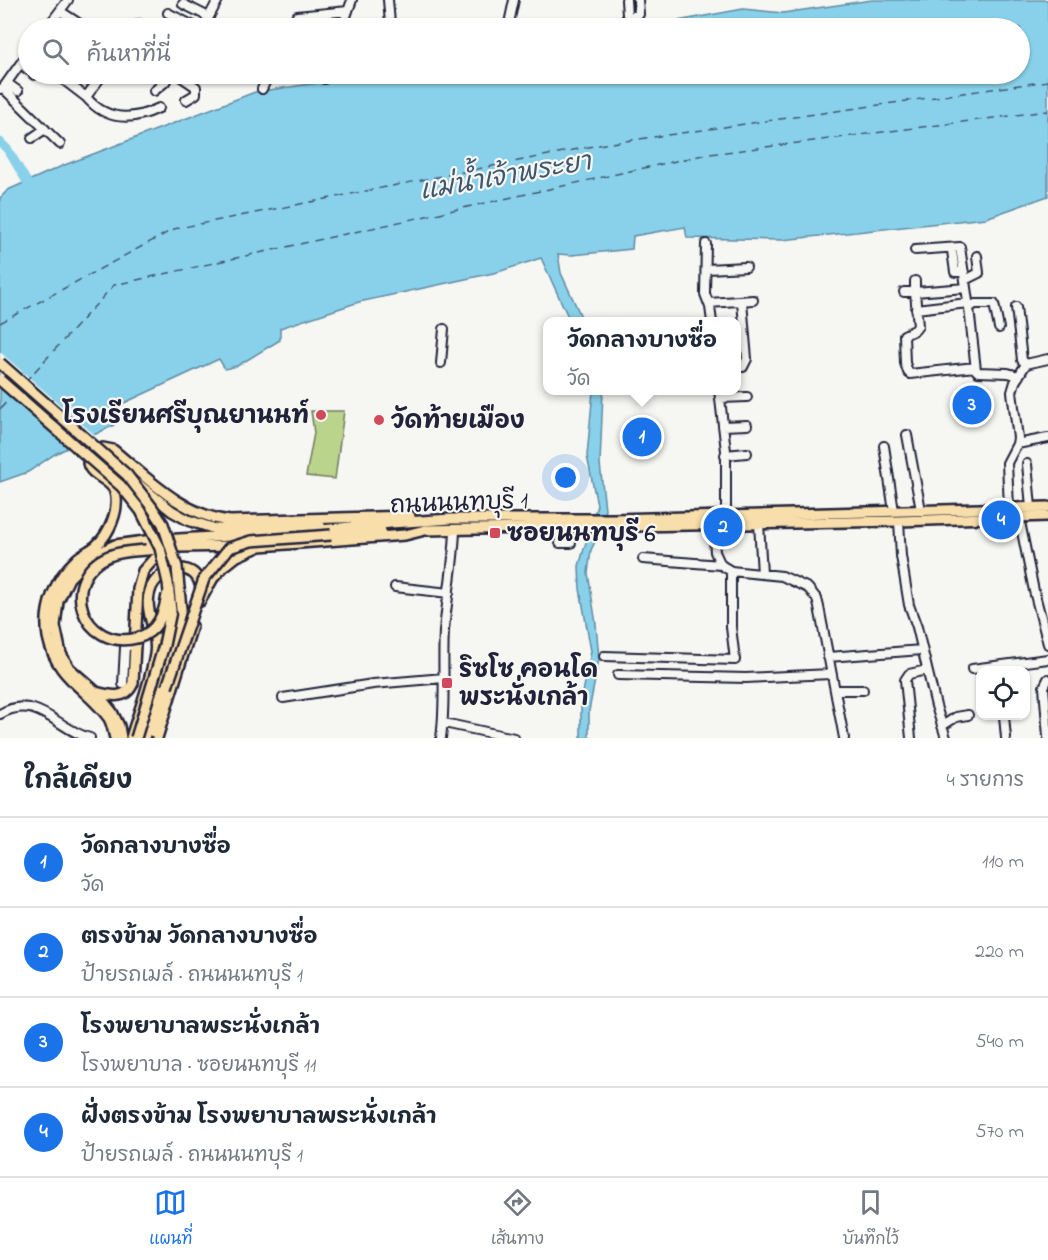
<!DOCTYPE html>
<html lang="th">
<meta charset="utf-8">
<style>
:root{--surface:#fff;--page:#f2f2f3;--text:#1f2937;--muted:#747a83;--line:#e0e1e3;--accent:#1a73e8}
body{margin:0;font-family:"Indie Flower","Playpen Sans Thai",sans-serif;background:var(--page);color:var(--text)}
.controls{position:absolute;right:18px;bottom:18px;display:grid;overflow:hidden;border-radius:12px;box-shadow:0 2px 4px #0004}
.controls button{width:54px;height:54px;display:grid;place-items:center;padding:0;border:0;border-bottom:2px solid var(--line);background:var(--surface);color:var(--text);font:30px sans-serif}
.you{position:absolute;left:566px;top:478px;width:21px;height:21px;margin:-15px;border:4px solid #fff;border-radius:50%;background:#1a73e8;box-shadow:0 0 0 9px #1a73e833}
.badge{display:grid;place-items:center;width:39px;height:39px;border-radius:50%;background:var(--accent);color:#fff;font-size:20px;font-weight:700}
.pin{position:absolute;translate:-50% -50%;border:3px solid #fff;box-shadow:0 2px 6px #0006}
.popup{position:absolute;left:543px;top:317px;width:198px;height:78px;box-sizing:border-box;display:grid;place-content:center;border-radius:12px;background:var(--surface);filter:drop-shadow(0 2px 4px #0005);font-size:20px;white-space:nowrap;color:var(--muted)}
.popup b{font-size:22px;color:var(--text)}
.popup::after{content:'';position:absolute;left:50%;top:100%;margin-left:-12px;border:12px solid transparent;border-top-color:var(--surface)}
.list{margin:0;padding:0;list-style:none}
h2{display:flex;justify-content:space-between;align-items:center;height:78px;margin:0;padding:0 24px;font-size:26px}
h2 small{font-size:20px;font-weight:400;color:var(--muted)}
.list li{display:grid;grid-template-columns:39px 1fr auto;gap:18px;align-items:center;box-sizing:border-box;height:90px;padding:0 24px;border-top:2px solid var(--line)}
.list b{display:block;font-size:22px;white-space:nowrap}
.list p{margin:0;font-size:20px;white-space:nowrap;color:var(--muted)}
.list em{font-size:20px;font-style:normal;color:var(--muted)}
.icon{flex:none;width:33px;height:33px;fill:none;stroke:currentColor;stroke-width:2;stroke-linecap:round;stroke-linejoin:round}
.map{position:relative;flex:none;width:1048px;height:738px;overflow:hidden}
.search{position:absolute;background:var(--surface);box-shadow:0 2px 4px #0004;left:18px;right:18px;top:18px;height:66px;display:flex;align-items:center;gap:15px;box-sizing:border-box;padding:0 21px;border-radius:33px;color:var(--muted);font-size:22px}
.sheet{height:438px;background:var(--surface)}
nav{display:flex;justify-content:space-around;align-items:center;box-sizing:border-box;height:84px;border-top:2px solid var(--line);background:var(--surface);font-size:16px;color:var(--muted)}
nav a{display:grid;justify-items:center;gap:3px}
nav .on{color:var(--accent)}
.map>svg:first-child{display:block}
.green{fill:#bbd48b;stroke:#6e7b63;stroke-width:1.5}
.water{fill:#89d1ea;stroke:#608ba4;stroke-width:1.5}
.pier{fill:#f6f6f2}
.lines{fill:none;stroke-linecap:round;stroke-linejoin:round}
.river{stroke:#89d1ea;stroke-width:9}
.ferry{stroke:#415770;stroke-width:1.5;stroke-dasharray:8 6;stroke-linecap:butt}
.minor-casing{stroke:#22223b;stroke-width:12}
.major-casing{stroke:#22223b;stroke-width:14}
.minor{stroke:#f6f6f2;stroke-width:8}
.major{stroke:#f8deab;stroke-width:9}
.major-bridge-casing{stroke:#22223b;stroke-width:14;stroke-linecap:butt}
.major-bridge{stroke:#f8deab;stroke-width:9}
.poi-dot{fill:#d1495b;stroke:#f6f6f2;stroke-width:2}
.labels{text-anchor:middle;stroke-width:4.5;stroke-linejoin:round;paint-order:stroke}
.poi-label{font-size:24px;font-weight:bold;fill:#22223b;stroke:#f6f6f2;text-anchor:start}
.street-label{font-size:24px;fill:#22223b;stroke:#f6f6f2}
.water-label{font-size:26px;font-style:italic;fill:#415770;stroke:#f6f6f2}
</style>
<div class="map">
<svg width="1048" height="738" viewBox="0 0 1048 738">
<rect width="100%" height="100%" fill="#f6f6f2"/>
<filter id="ink" filterUnits="userSpaceOnUse"><feTurbulence type="fractalNoise" baseFrequency=".0167" numOctaves="2"/><feDisplacementMap in="SourceGraphic" scale="12" xChannelSelector="R" yChannelSelector="G"/><feConvolveMatrix kernelMatrix="1 2 1 2 8 2 1 2 1" color-interpolation-filters="sRGB"/></filter>
<g filter="url(#ink)">
<path class="green" d="M311 411H344L335 479 306 476 314 433Z"/>
<path class="water" d="M872 0H1048V196L986 218 782 240 687 238 685 227 633 236 632 249 572 255 558 254 561 273 583 321H570L541 258 498 272 359 302 280 328V340L237 366 225 369 219 359 109 410 114 425 55 454 28 472 0 482V198L8 190 62 166 255 92 380 74H1020V28H639L743 9 783 13Z
M593 391H603L600 464 605 509 600 532 591 550 588 573 596 624 599 659 589 711V738H581V703L591 651 580 589 579 566 597 505 587 456Z"/>
<path class="pier" d="M0 352 97 437 73 449 0 386Z"/>
<g class="lines">
<path class="river" d="M0 142 8 150 33 192"/>
<path class="ferry" d="M0 323 174 229 604 144 1048 81
M25 382 114 285 703 155 1048 111
M0 409 12 396"/>
<defs>
<path id="minor" d="M388 0 390 23 388 28
M626 0 627 15 629 17 639 14 638 0
M183 4 209 17
M60 11 86 28
M168 13 198 28
M47 28 68 0
M135 28 139 24
M203 28 218 0
M289 28 297 16 348 11 352 0
M342 28 348 11
M508 28 514 0
M21 63 28 70
M33 74 34 75
M56 74 86 97
M103 74 86 97C106 121 132 121 159 108
M177 74 196 87V94L186 100
M324 79 326 74
M7 83 18 91
M3 88 60 144
M0 89 3 88 28 53
M262 89 269 74
M154 91 165 82 170 74
M32 138 45 129
M706 244 705 294 710 307 712 322
M915 250 960 247 969 308 976 370 978 372 1008 373 1019 376
M952 251 955 272H964
M707 269 746 267
M965 280 979 273 977 256
M915 281V292L966 288
M904 292H915L918 326 915 330 904 335 905 363 908 372 910 374 975 367
M709 303 753 300
M1016 307 1022 360 1026 364
M969 308 975 304H994L999 328
M916 309 968 303
M441 363 444 329
M736 367H743L747 359 742 302
M719 390 726 451V516
M720 398 747 397
M723 426 747 425
M907 435 921 510
M1017 444 1048 438
M884 446 894 511
M725 455 747 453
M1027 464 1031 507
M1009 508 1007 463 1017 444 1018 438 1012 392 1015 382 1026 364 1048 359
M1019 517 1034 591 1048 644
M899 521 901 556 909 605 917 627 936 706 946 738
M759 523 762 574
M713 524 715 552 721 565
M560 527V543H571
M643 559 721 565 731 571 782 576 808 588 817 599 819 607 844 738
M395 587 449 593
M604 656 735 660 731 627V571
M828 657 922 650
M972 669 1048 659
M618 675 746 678 831 674
M1048 679 1044 687 1048 737
M123 684 125 647 136 644
M835 690H863
M283 698 373 684 444 678
M0 714C37 692 59 731 90 738
M1004 716 1006 738
M444 723 514 738
M942 726 956 717 968 715
M441 738C446 703 442 667 444 631 447 597 454 564 455 530
M911 738 905 680 909 674 927 670"/>
<path id="major" d="M133 480 172 511 188 520 215 529 320 525
M331 535 381 531
M146 550 179 547 237 546
M200 601 213 578 223 567 237 556 260 546 405 535 425 530 899 521 1048 516
M96 692C111 696 126 700 133 683L138 589 143 571 152 561 166 551 179 547
M153 732 169 679
M115 738C113 731 112 722 108 717 87 688 56 678 48 637 43 608 55 579 77 559 82 554 90 551 96 546 109 534 120 510 115 492 112 479 91 477 88 463L103 448 113 450C147 478 184 516 230 521L410 516
M121 738 119 726 112 712 95 691 69 668 61 654 55 626 58 601 69 578 89 558 115 545 145 541 311 531 391 523 451 519H613L1048 507
M131 738C139 711 151 681 155 654 159 632 143 611 150 591 157 566 199 558 201 590
M144 738 171 648 181 609
M157 738 192 626"/>
</defs>
<use href="#minor" class="minor-casing"/>
<use href="#major" class="major-casing"/>
<use href="#minor" class="minor"/>
<use href="#major" class="major"/>
<defs>
<path id="major-bridge" d="M0 363 127 475 151 506 163 524 177 567 181 609
M0 380 121 486 141 511 160 548 168 583 171 611 164 645 136 738
M146 550C134 551 121 551 109 556 57 578 82 652 137 638 158 632 164 614 167 595
M167 687 204 579 229 548 251 541 331 535"/>
</defs>
<use href="#major-bridge" class="major-bridge-casing"/>
<use href="#major-bridge" class="major-bridge"/>
</g>
</g>
<g class="poi-dot">
<circle cx="321" cy="415" r="6"/>
<circle cx="379" cy="420" r="6"/>
<rect x="489" y="527" width="12" height="12" rx="3"/>
<rect x="441" y="677" width="12" height="12" rx="3"/>
</g>
<g class="labels">
<g class="poi-label">
<text x="309" y="423" text-anchor="end">โรงเรียนศรีบุณยานนท์</text>
<text x="391" y="428">วัดท้ายเมือง</text>
<text x="507" y="541">ซอยนนทบุรี 6</text>
<text x="459" y="677">ริซโซ คอนโด<tspan x="459" dy="28">พระนั่งเกล้า</tspan></text>
</g>
<g class="street-label">
<text transform="translate(459 502) rotate(-2)" y="8">ถนนนนทบุรี 1</text>
</g>
<g class="water-label">
<text transform="translate(505 175) rotate(-10)" y="9">แม่น้ำเจ้าพระยา</text>
</g>
</g>
</svg>
<div class="controls">
<button><svg class="icon" aria-label="locate" viewBox="0 0 24 24"><circle cx="12" cy="12" r="6"/><path d="M12 2v4M12 18v4M2 12h4M18 12h4"/></svg></button>
</div>
<div class="you"></div>
<div class="pin badge" style="left:642px;top:437px">1</div>
<div class="popup"><b>วัดกลางบางซื่อ</b>วัด</div>
<div class="pin badge" style="left:723px;top:527px">2</div>
<div class="pin badge" style="left:972px;top:405px">3</div>
<div class="pin badge" style="left:1001px;top:520px">4</div>
<div class="search"><svg class="icon" aria-label="search" viewBox="0 0 24 24"><circle cx="10" cy="10" r="6"/><path d="M15 15l6 6"/></svg>ค้นหาที่นี่</div>
</div>
<section class="sheet">
<h2>ใกล้เคียง<small>4 รายการ</small></h2>
<ul class="list">
<li><span class="badge">1</span><div><b>วัดกลางบางซื่อ</b><p>วัด</p></div><em>110 m</em></li>
<li><span class="badge">2</span><div><b>ตรงข้าม วัดกลางบางซื่อ</b><p>ป้ายรถเมล์ · ถนนนนทบุรี 1</p></div><em>220 m</em></li>
<li><span class="badge">3</span><div><b>โรงพยาบาลพระนั่งเกล้า</b><p>โรงพยาบาล · ซอยนนทบุรี 11</p></div><em>540 m</em></li>
<li><span class="badge">4</span><div><b>ฝั่งตรงข้าม โรงพยาบาลพระนั่งเกล้า</b><p>ป้ายรถเมล์ · ถนนนนทบุรี 1</p></div><em>570 m</em></li>
</ul>
</section>
<nav>
<a class="on"><svg class="icon" aria-label="map" viewBox="0 0 24 24"><path d="M3 6l6-2 6 2 6-2v14l-6 2-6-2-6 2zM9 4v14M15 6v14"/></svg>แผนที่</a>
<a><svg class="icon" aria-label="directions" viewBox="0 0 24 24"><path d="M12 3l9 9-9 9-9-9zM9 14v-3h6M13 9l2 2-2 2"/></svg>เส้นทาง</a>
<a><svg class="icon" aria-label="saved" viewBox="0 0 24 24"><path d="M7 4h10v16l-5-4-5 4z"/></svg>บันทึกไว้</a>
</nav>
